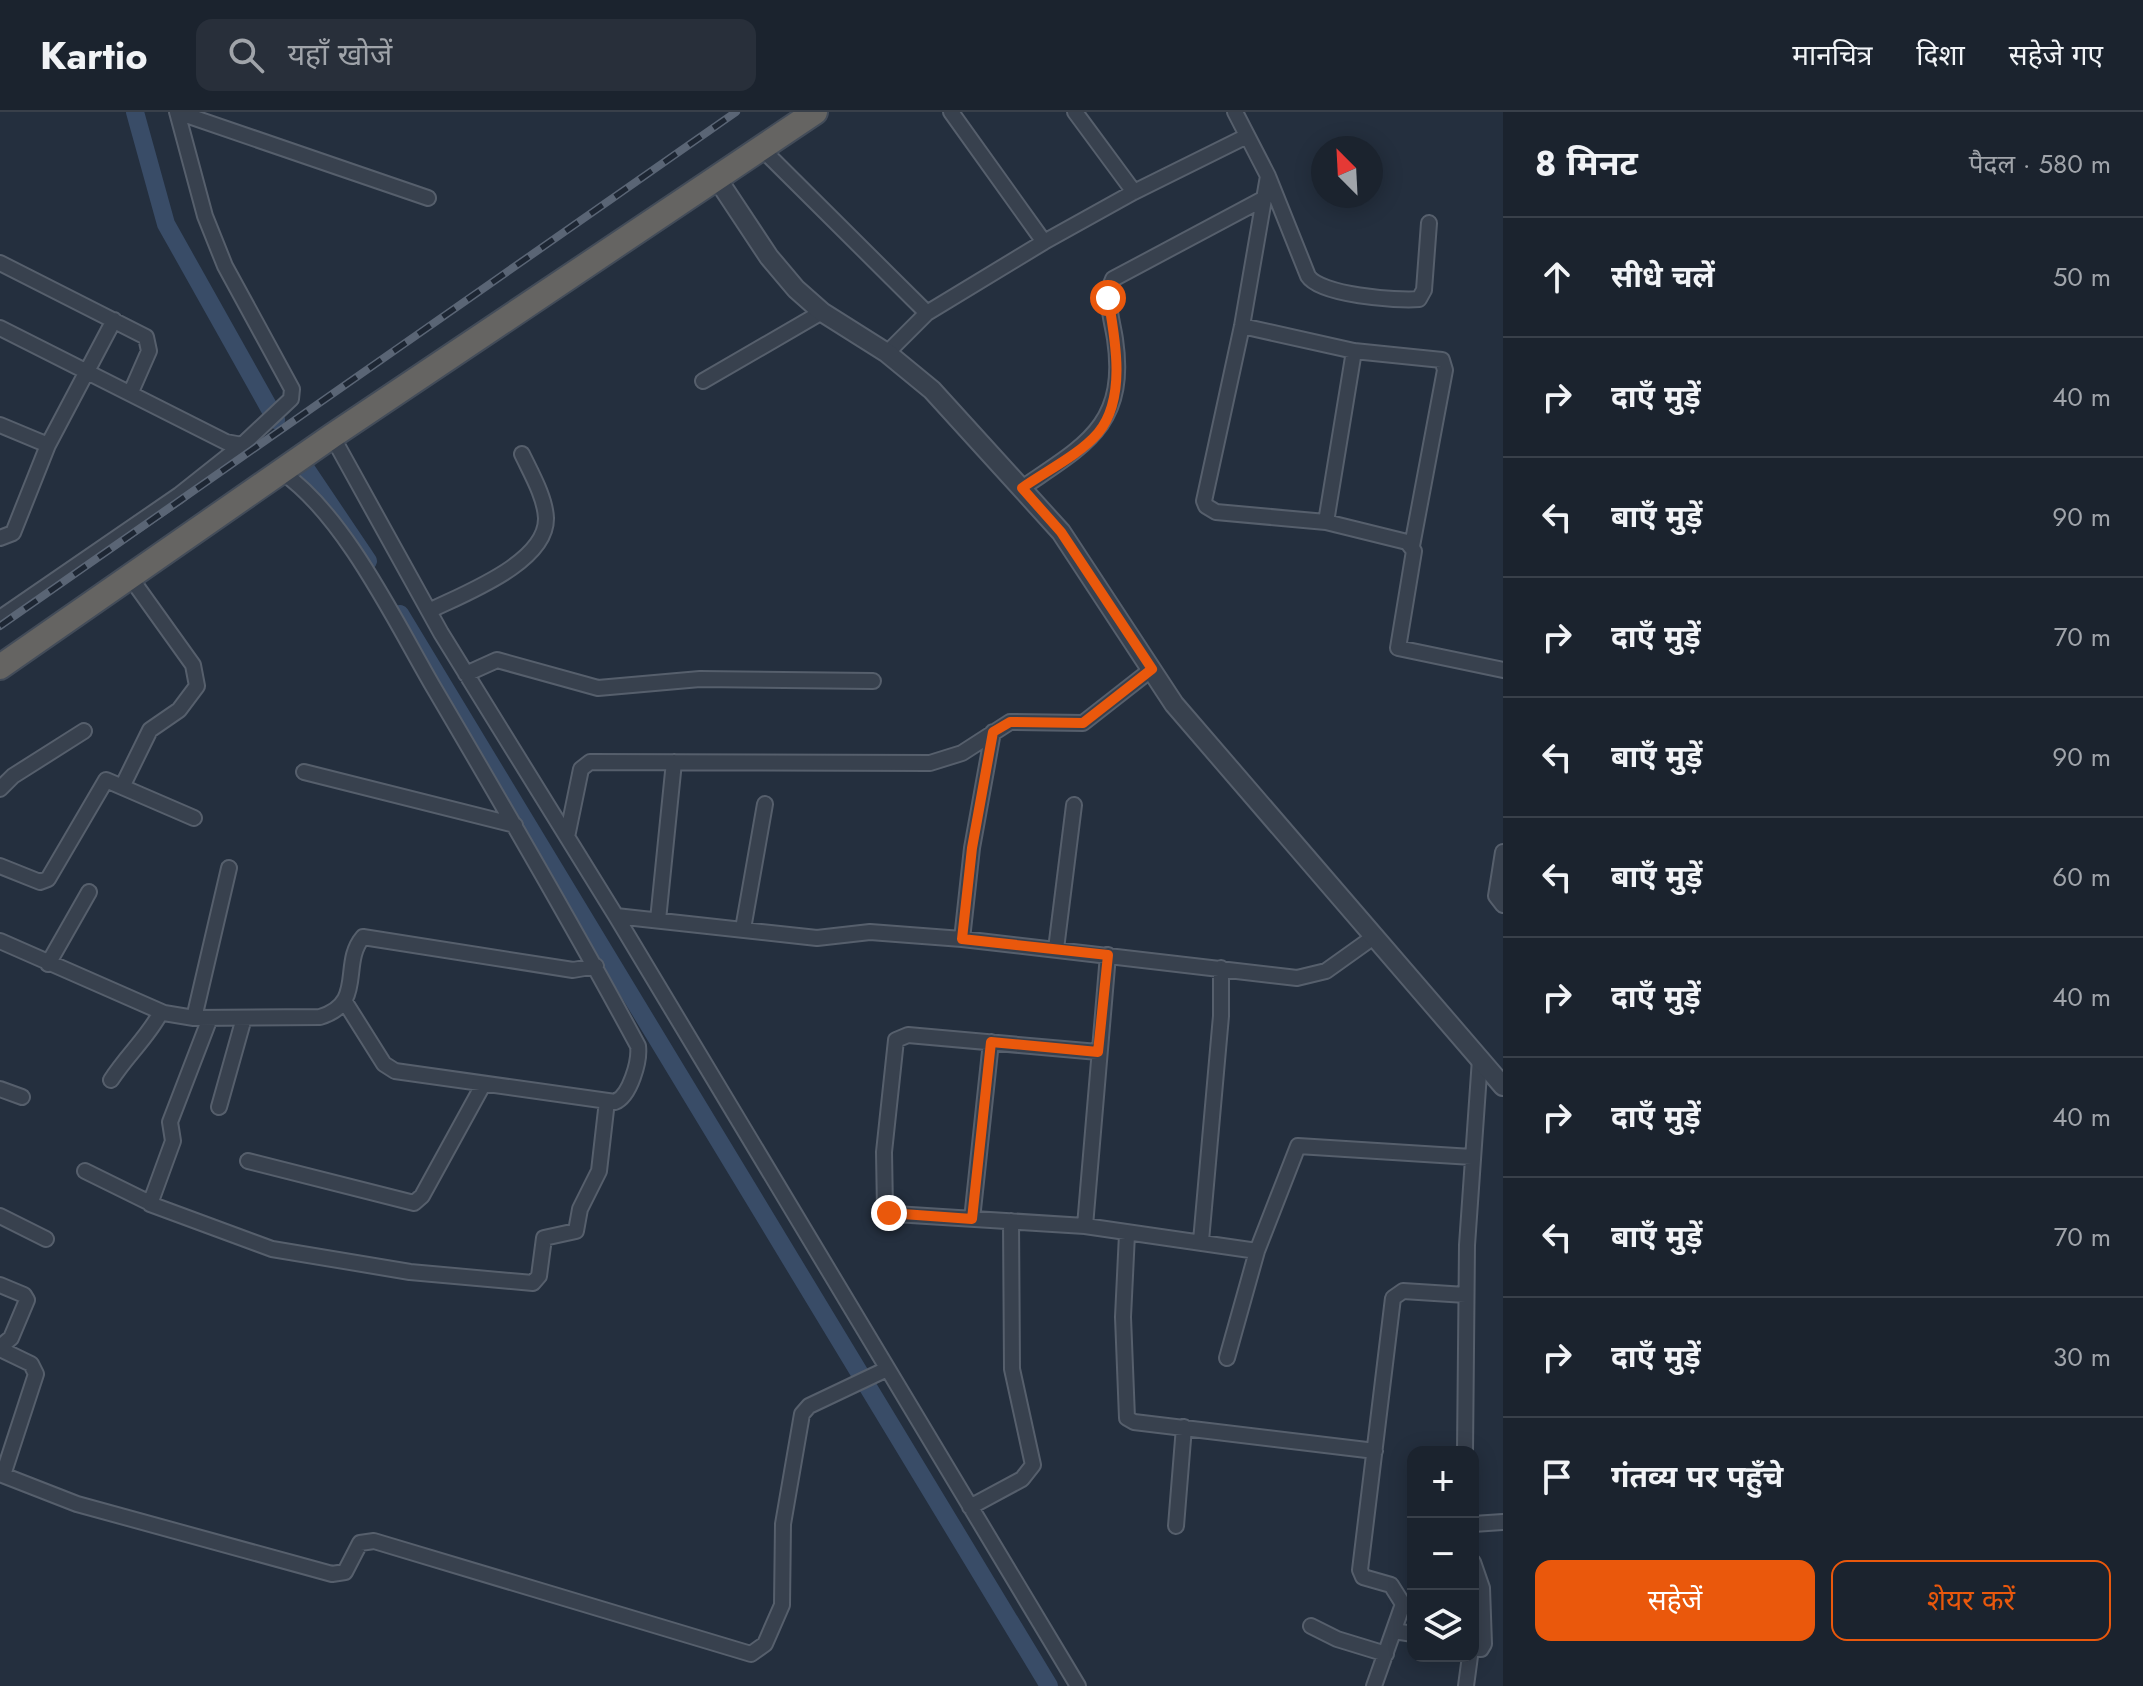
<!DOCTYPE html>
<html lang="hi">
<meta charset="utf-8">
<style>
:root{--surface:#1b232e;--page:#282f3a;--text:#f1f3f6;--muted:#a0a4aa;--line:#39404a;--accent:#ea580c}
body{margin:0;font-family:Jost,"Noto Sans Devanagari",sans-serif;background:var(--page);color:var(--text)}
.controls{position:absolute;right:24px;bottom:24px;display:grid;overflow:hidden;border-radius:16px;box-shadow:0 4px 20px #0003}
.controls button{width:72px;height:72px;display:grid;place-items:center;padding:0;border:0;border-bottom:2px solid var(--line);background:var(--surface);color:var(--text);font:40px sans-serif}
.compass{position:absolute;left:1311px;top:24px;width:72px;height:72px;border-radius:50%;background:var(--surface);box-shadow:0 4px 20px #0003;rotate:336deg}
.stop{position:absolute;width:24px;height:24px;margin:-18px;border:6px solid #ea580c;border-radius:50%;background:#fff}
.stop.end{background:#ea580c;border-color:#fff;box-shadow:0 2px 8px #0008}
.list{margin:0;padding:0;list-style:none}
h2{display:flex;justify-content:space-between;align-items:center;height:104px;margin:0;padding:0 32px;font-size:34px}
h2 small{font-size:26px;font-weight:400;color:var(--muted)}
.list li{display:grid;grid-template-columns:52px 1fr auto;gap:24px;align-items:center;box-sizing:border-box;height:120px;padding:0 32px;border-top:2px solid var(--line)}
.list b{display:block;font-size:30px;white-space:nowrap}
.list em{font-size:26px;font-style:normal;color:var(--muted)}
.actions{display:flex;gap:16px;padding:24px 32px}
.actions a{flex:1;padding:18px 0;border:2px solid var(--accent);border-radius:16px;text-align:center;font-size:28px;color:var(--accent)}
.actions .main{background:var(--accent);color:#fff}
.icon{flex:none;width:44px;height:44px;fill:none;stroke:currentColor;stroke-width:2;stroke-linecap:round;stroke-linejoin:round}
.map{position:relative;flex:none;width:1503px;height:1574px;overflow:hidden}
header{display:flex;align-items:center;gap:48px;box-sizing:border-box;height:112px;padding:0 40px;background:var(--surface);border-bottom:2px solid var(--line)}
header strong{font-size:38px}
nav{display:flex;gap:44px;margin-inline-start:auto;font-size:28px}
.search{width:560px;height:72px;background:var(--page);display:flex;align-items:center;gap:20px;box-sizing:border-box;padding:0 28px;border-radius:16px;color:var(--muted);font-size:30px}
main{display:flex}
aside{flex:1;background:var(--surface)}
.map>svg:first-child{display:block}
.lines{fill:none;stroke-linecap:round;stroke-linejoin:round}
.canal{stroke:#394c67;stroke-width:18}
.minor-casing{stroke:#565f6c;stroke-width:18}
.tertiary-casing{stroke:#565f6c;stroke-width:22}
.trunk-casing{stroke:#434c59;stroke-width:28}
.minor{stroke:#38414e;stroke-width:14}
.tertiary{stroke:#38414e;stroke-width:18}
.trunk{stroke:#656462;stroke-width:24}
.rail-casing{stroke:#5a6575;stroke-width:8}
.rail{stroke:#1d2633;stroke-width:5;stroke-dasharray:15;stroke-linecap:butt}
.route{stroke:#ea580c;stroke-width:10}
</style>
<header>
<strong>Kartio</strong>
<div class="search"><svg class="icon" aria-label="search" viewBox="0 0 24 24"><circle cx="10" cy="10" r="6"/><path d="M15 15l6 6"/></svg>यहाँ खोजें</div>
<nav><a>मानचित्र</a><a>दिशा</a><a>सहेजे गए</a></nav>
</header>
<main>
<div class="map">
<svg width="1503" height="1574" viewBox="0 0 1503 1574">
<rect width="100%" height="100%" fill="#242f3e"/>
<g class="lines">
<path class="canal" d="M135 0 166 112 276 308
M298 345 368 449
M400 502 1049 1574"/>
<defs>
<path id="minor" d="M177 0 428 86
M951 0 1044 130
M1075 0 1134 80
M1235 0 1268 64 1308 164C1320 183 1396 189 1419 187L1424 178 1429 111
M762 37 927 201
M1268 64 1242 214 1204 389 1206 394 1216 400 1326 410 1407 430 1414 439 1398 536 1503 558
M0 151 146 225 149 239 131 280
M1242 214 1354 239 1442 248 1445 258 1412 434
M0 216 226 330 242 333
M887 241 927 201 1044 130 1134 80 1247 24
M703 269 822 200
M0 313 48 333
M332 324 441 521 616 804 1078 1574
M282 360C345 404 395 509 434 576 504 695 573 813 638 934 640 949 630 984 615 990L395 959 384 952 345 890
M1022 376C1083 334 1128 314 1115 227 1112 207 1104 186 1113 167L1263 87
M1326 410 1354 239
M0 426 13 421 48 333 114 208
M429 499C463 482 547 451 546 406 545 385 531 361 522 342
M0 506 179 383 242 333 291 287 292 277 225 154 205 104 177 0
M466 562 497 548 598 576 700 567 873 569
M304 660 515 713
M123 673 150 618 179 598 197 574 193 553 130 465
M0 677 13 664 84 619
M567 725 581 657 590 650 930 651 962 641 1010 610 1083 611 1152 557
M1503 740 1496 784 1503 793
M0 754 40 770 48 767 106 668 194 706
M616 804 817 826 870 820 962 827 1297 866 1326 859 1375 824
M658 808 674 650
M743 817 765 692
M962 827 972 736 993 620
M0 829 164 901 194 906 320 905C366 891 340 852 363 825L573 858 596 854
M1056 837 1074 693
M48 852 89 780
M194 906 229 756
M210 906 170 1010 173 1029 150 1092 272 1137 410 1160 533 1171 539 1164 544 1126 576 1119 580 1097 599 1059 607 989
M1098 940 908 923 896 928 884 1040 885 1098 895 1102 1085 1114 1257 1139
M111 968C127 943 148 925 161 900
M0 977 22 985
M219 995 244 906
M248 1049 414 1091 422 1084 483 973
M85 1059 150 1091
M0 1104 46 1127
M972 1107 991 930
M1085 1114 1108 843
M1127 1122 1123 1205 1127 1306 1134 1310 1375 1339
M1201 1129 1221 904V856
M0 1173 24 1183 27 1188 11 1226 0 1235
M0 1237 31 1252 36 1262 3 1363
M1227 1246 1257 1139 1298 1034 1472 1045
M1465 1340 1467 1133 1480 947
M0 1362 77 1392 332 1462 345 1460 360 1431 374 1429 751 1542 765 1532 782 1493 783 1412 802 1302 809 1294 887 1257
M970 1395 1022 1367 1033 1353 1012 1257 1011 1109
M1473 1412 1503 1410
M1176 1414 1184 1315
M1473 1450 1482 1476 1484 1532 1481 1537H1473
M1311 1514 1337 1527 1386 1542
M1394 1519 1413 1522
M1374 1574 1403 1492 1391 1473 1363 1465 1360 1458 1393 1186 1403 1179 1466 1183
M1466 1574 1470 1544"/>
<path id="tertiary" d="M718 68 769 145 796 177 822 200 887 241 932 278 1061 420 1174 592 1503 974"/>
<path id="trunk" d="M0 555 332 324 815 0"/>
</defs>
<use href="#minor" class="minor-casing"/>
<use href="#tertiary" class="tertiary-casing"/>
<use href="#trunk" class="trunk-casing"/>
<use href="#minor" class="minor"/>
<use href="#tertiary" class="tertiary"/>
<use href="#trunk" class="trunk"/>
<defs>
<path id="rail" d="M0 514 736 0"/>
</defs>
<use href="#rail" class="rail-casing"/>
<use href="#rail" class="rail"/>
</g>
<g class="lines">
<path class="route" d="M889 1101 972 1107 991 930 1098 940 1108 843 962 827 972 736 993 620 1010 610 1083 611 1152 557 1061 420 1022 376C1046 359 1079 343 1098 321 1127 286 1115 226 1108 186"/>
</g>
</svg>
<div class="controls">
<button>+</button>
<button>−</button>
<button><svg class="icon" aria-label="layers" viewBox="0 0 24 24"><path d="M12 4l9 5-9 5-9-5zM3 14l9 5 9-5"/></svg></button>
</div>
<svg class="compass" viewBox="-18 -18 36 36"><path d="M0-13l5 13h-10z" fill="#e53935"/><path d="M0 13l5-13h-10z" fill="#a0a4aa"/></svg>
<div class="stop" style="left:1108px;top:186px"></div>
<div class="stop end" style="left:889px;top:1101px"></div>
</div>
<aside>
<h2>8 मिनट<small>पैदल · 580 m</small></h2>
<ul class="list">
<li><svg class="icon" aria-label="ahead" viewBox="0 0 24 24"><path d="M12 20V5M6 11l6-6 6 6"/></svg><div><b>सीधे चलें</b></div><em>50 m</em></li>
<li><svg class="icon" aria-label="right" viewBox="0 0 24 24"><path d="M7 20v-9h11M14 6l5 5-5 5"/></svg><div><b>दाएँ मुड़ें</b></div><em>40 m</em></li>
<li><svg class="icon" aria-label="left" viewBox="0 0 24 24"><path d="M17 20v-9H6M10 6l-5 5 5 5"/></svg><div><b>बाएँ मुड़ें</b></div><em>90 m</em></li>
<li><svg class="icon" aria-label="right" viewBox="0 0 24 24"><path d="M7 20v-9h11M14 6l5 5-5 5"/></svg><div><b>दाएँ मुड़ें</b></div><em>70 m</em></li>
<li><svg class="icon" aria-label="left" viewBox="0 0 24 24"><path d="M17 20v-9H6M10 6l-5 5 5 5"/></svg><div><b>बाएँ मुड़ें</b></div><em>90 m</em></li>
<li><svg class="icon" aria-label="left" viewBox="0 0 24 24"><path d="M17 20v-9H6M10 6l-5 5 5 5"/></svg><div><b>बाएँ मुड़ें</b></div><em>60 m</em></li>
<li><svg class="icon" aria-label="right" viewBox="0 0 24 24"><path d="M7 20v-9h11M14 6l5 5-5 5"/></svg><div><b>दाएँ मुड़ें</b></div><em>40 m</em></li>
<li><svg class="icon" aria-label="right" viewBox="0 0 24 24"><path d="M7 20v-9h11M14 6l5 5-5 5"/></svg><div><b>दाएँ मुड़ें</b></div><em>40 m</em></li>
<li><svg class="icon" aria-label="left" viewBox="0 0 24 24"><path d="M17 20v-9H6M10 6l-5 5 5 5"/></svg><div><b>बाएँ मुड़ें</b></div><em>70 m</em></li>
<li><svg class="icon" aria-label="right" viewBox="0 0 24 24"><path d="M7 20v-9h11M14 6l5 5-5 5"/></svg><div><b>दाएँ मुड़ें</b></div><em>30 m</em></li>
<li><svg class="icon" aria-label="arrive" viewBox="0 0 24 24"><path d="M6 21V4h12l-3 4 3 4H6"/></svg><div><b>गंतव्य पर पहुँचे</b></div></li>
</ul>
<div class="actions"><a class="main">सहेजें</a><a>शेयर करें</a></div>
</aside>
</main>
